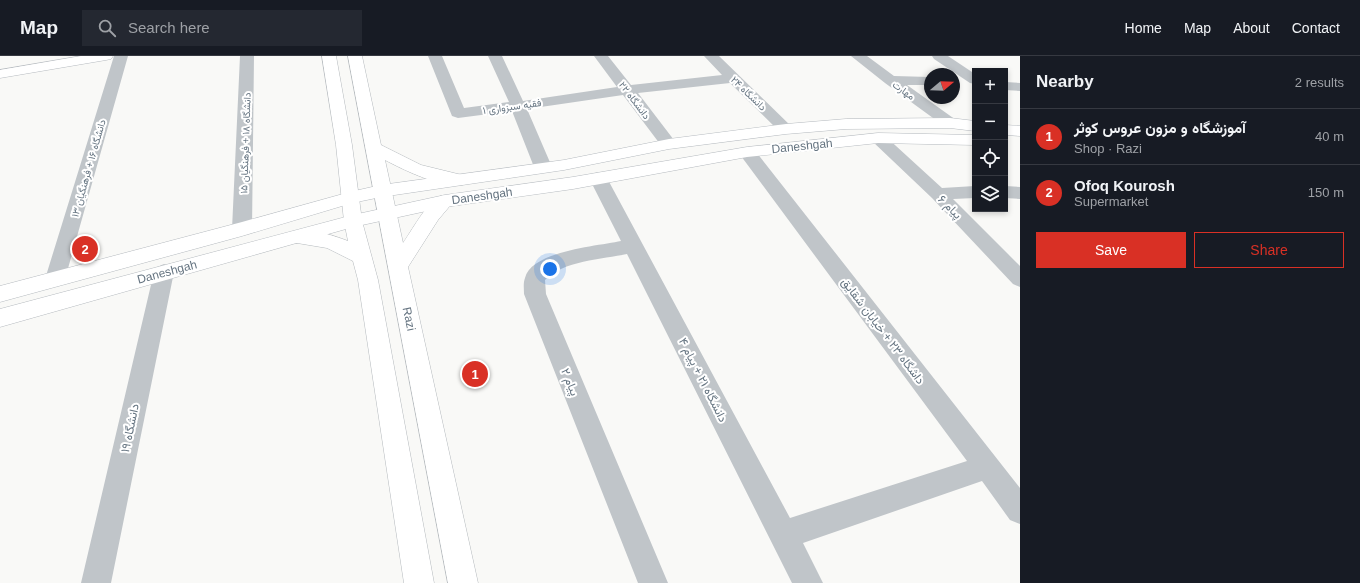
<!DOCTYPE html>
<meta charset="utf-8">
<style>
:root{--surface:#171b24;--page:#242831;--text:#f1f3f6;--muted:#9ea1a6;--line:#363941;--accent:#d93025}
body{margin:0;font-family:Arial,Vazirmatn,sans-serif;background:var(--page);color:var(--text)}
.controls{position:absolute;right:12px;top:12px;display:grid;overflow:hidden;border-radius:0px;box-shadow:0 2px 6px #0003}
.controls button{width:36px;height:36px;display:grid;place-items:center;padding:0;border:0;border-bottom:1px solid var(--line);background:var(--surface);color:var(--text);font:20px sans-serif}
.compass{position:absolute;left:924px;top:12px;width:36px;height:36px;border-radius:50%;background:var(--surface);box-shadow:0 2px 6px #0003;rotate:71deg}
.you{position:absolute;left:550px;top:213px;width:14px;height:14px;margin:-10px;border:3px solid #fff;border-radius:50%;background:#1a73e8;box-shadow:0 0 0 6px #1a73e833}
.badge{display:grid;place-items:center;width:26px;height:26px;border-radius:50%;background:var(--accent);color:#fff;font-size:13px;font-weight:700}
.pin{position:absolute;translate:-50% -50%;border:2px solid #fff;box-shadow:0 1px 4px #0006}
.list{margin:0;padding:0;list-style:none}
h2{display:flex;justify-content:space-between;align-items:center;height:52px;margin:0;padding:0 16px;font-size:17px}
h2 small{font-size:13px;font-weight:400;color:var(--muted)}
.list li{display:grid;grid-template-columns:26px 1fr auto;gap:12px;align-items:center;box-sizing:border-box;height:56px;padding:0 16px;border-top:1px solid var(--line)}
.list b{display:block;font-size:15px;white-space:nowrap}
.list p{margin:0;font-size:13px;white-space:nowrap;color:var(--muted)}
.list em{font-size:13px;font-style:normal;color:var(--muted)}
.actions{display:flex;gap:8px;padding:12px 16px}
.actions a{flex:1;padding:9px 0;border:1px solid var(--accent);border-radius:0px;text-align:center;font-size:14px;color:var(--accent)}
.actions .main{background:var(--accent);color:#fff}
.icon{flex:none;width:22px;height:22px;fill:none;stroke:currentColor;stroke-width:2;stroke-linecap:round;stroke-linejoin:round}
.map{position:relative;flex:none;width:1020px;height:527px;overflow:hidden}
header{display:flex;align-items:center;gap:24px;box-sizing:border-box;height:56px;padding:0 20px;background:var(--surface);border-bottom:1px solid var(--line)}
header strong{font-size:19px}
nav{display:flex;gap:22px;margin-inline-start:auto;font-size:14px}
.search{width:280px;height:36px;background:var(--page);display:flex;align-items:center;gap:10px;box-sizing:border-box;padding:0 14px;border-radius:0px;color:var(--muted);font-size:15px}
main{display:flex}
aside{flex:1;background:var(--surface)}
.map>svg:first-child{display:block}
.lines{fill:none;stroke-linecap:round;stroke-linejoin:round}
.secondary-casing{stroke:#b5babf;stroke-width:1}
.primary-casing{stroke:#b4b9bd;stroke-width:1}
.street{fill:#c0c5c9;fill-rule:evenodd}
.secondary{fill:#fff;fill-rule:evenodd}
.primary{fill:#fff;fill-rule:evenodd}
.labels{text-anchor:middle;stroke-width:4;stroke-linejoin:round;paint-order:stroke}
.far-street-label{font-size:10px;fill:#657481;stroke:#fff}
.street-label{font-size:12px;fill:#657481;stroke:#fff}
</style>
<header>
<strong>Map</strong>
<div class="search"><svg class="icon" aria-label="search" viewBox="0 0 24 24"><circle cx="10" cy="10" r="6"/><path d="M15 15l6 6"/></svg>Search here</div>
<nav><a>Home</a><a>Map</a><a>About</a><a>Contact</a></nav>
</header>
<main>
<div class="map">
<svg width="1020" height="527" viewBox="0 0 1020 527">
<rect width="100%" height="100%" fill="#f9f9f7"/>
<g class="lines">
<defs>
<path id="secondary" d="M81 0H113L111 3 106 4 0 22V14Z
M950 62 975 65V75L950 72 846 73 786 78 669 93 564 114 381 141 352 147 242 180 0 246V230L242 166 350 136 381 129 564 104 669 83 786 68 846 63Z
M1005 69 1020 70V80L1005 79Z
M878 77 975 79V89L878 87 747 101 573 133 445 151 353 171 0 271V253L353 159 445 139 573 121 747 91Z"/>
<path id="primary" d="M322 0H336L352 89 362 165 378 224 434 527H404L358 224 353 205 327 192 291 186 288 181 291 176C309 171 332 179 348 185L344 165 336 89Z
M348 0H362L381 89 421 109 466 120 469 124 466 128C444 134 404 114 385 104L403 187C411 176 427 146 439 141 444 138 447 140 451 141L454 145 438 164 408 211 478 527H448Z"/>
</defs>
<use href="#secondary" class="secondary-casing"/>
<use href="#primary" class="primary-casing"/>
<path class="street" d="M114 0H128L65 223 62 228 55 231 48 228 45 223Z
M240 0H254L252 173 249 178 242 180 235 178 232 173Z
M428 0H442L464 52 509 46 488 0H502L523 45 617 31 594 0H608L631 29 722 19 704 0H719L794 73 792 76 786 78 780 76 730 27 638 37 677 88 675 92 669 93 663 92 623 39 527 53 552 111 549 115 543 116 537 115 534 111 512 55 458 62 452 60Z
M851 0H867L894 20 930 21V29H907L956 64 958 67 956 70 950 72 944 70 885 27Z
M932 0H948L975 18V28L970 27 934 3Z
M1005 26 1020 27V35L1005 34Z
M878 77 884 79 942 132 975 130V142L953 143 1020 210V231L1013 228 932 142 872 85 870 82 872 79Z
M747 91 753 92 1020 432V468L1010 464 982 425 803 487 823 527H792L627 198C603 203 562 205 545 224L546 238 668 527H638L524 238C524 233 523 227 525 222 531 195 598 190 621 185L589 122 592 118 598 116 604 118 607 122 790 462 967 405 741 100 739 96 741 92Z
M1005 130 1020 131V143L1005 142Z
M164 208 171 211 174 216 111 527H81L154 216 157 211Z"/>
<use href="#secondary" class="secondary"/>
<use href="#primary" class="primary"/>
</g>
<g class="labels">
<g class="far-street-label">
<text transform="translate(904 34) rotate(36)" y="4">مهارت</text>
<text transform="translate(749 37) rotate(44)" y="4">دانشگاه ۲۴</text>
<text transform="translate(635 44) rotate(53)" y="4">دانشگاه ۲۲</text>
<text transform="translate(512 50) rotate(-8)" y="4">فقیه سبزواری ۱</text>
<text transform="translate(245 87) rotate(-88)" y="4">دانشگاه ۱۸ + فرهنگیان ۱۵</text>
<text transform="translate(88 112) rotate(-74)" y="4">دانشگاه ۱۶ + فرهنگیان ۱۳</text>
</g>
<g class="street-label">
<text transform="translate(802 90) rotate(-6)" y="4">Daneshgah</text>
<text transform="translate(482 140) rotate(-8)" y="4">Daneshgah</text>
<text transform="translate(950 151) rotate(45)" y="4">پیام ۶</text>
<text transform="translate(167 216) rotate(-15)" y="4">Daneshgah</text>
<text transform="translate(409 263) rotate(78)" y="4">Razi</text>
<text transform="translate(883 275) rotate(53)" y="4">داشگاه ۲۳ + خیابان شقایق</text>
<text transform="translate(703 324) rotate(63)" y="4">دانشگاه ۲۱ + پیام ۴</text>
<text transform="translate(570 326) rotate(68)" y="4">پیام ۲</text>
<text transform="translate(130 372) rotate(-78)" y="4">دانشگاه ۱۹</text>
</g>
</g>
</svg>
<div class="controls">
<button>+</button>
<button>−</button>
<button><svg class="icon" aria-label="locate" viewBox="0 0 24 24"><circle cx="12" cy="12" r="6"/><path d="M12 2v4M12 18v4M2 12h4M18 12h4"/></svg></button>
<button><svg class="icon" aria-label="layers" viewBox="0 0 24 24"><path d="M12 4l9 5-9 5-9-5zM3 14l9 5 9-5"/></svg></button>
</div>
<svg class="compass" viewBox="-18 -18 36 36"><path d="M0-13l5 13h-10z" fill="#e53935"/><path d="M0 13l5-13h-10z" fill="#9ea1a6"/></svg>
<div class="you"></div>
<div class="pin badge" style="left:475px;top:318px">1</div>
<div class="pin badge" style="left:85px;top:193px">2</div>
</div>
<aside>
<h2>Nearby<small>2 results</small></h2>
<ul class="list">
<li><span class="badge">1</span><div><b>آموزشگاه و مزون عروس کوثر</b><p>Shop · Razi</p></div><em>40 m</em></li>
<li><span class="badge">2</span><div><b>Ofoq Kourosh</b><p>Supermarket</p></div><em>150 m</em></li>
</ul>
<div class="actions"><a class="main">Save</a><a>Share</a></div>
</aside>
</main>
